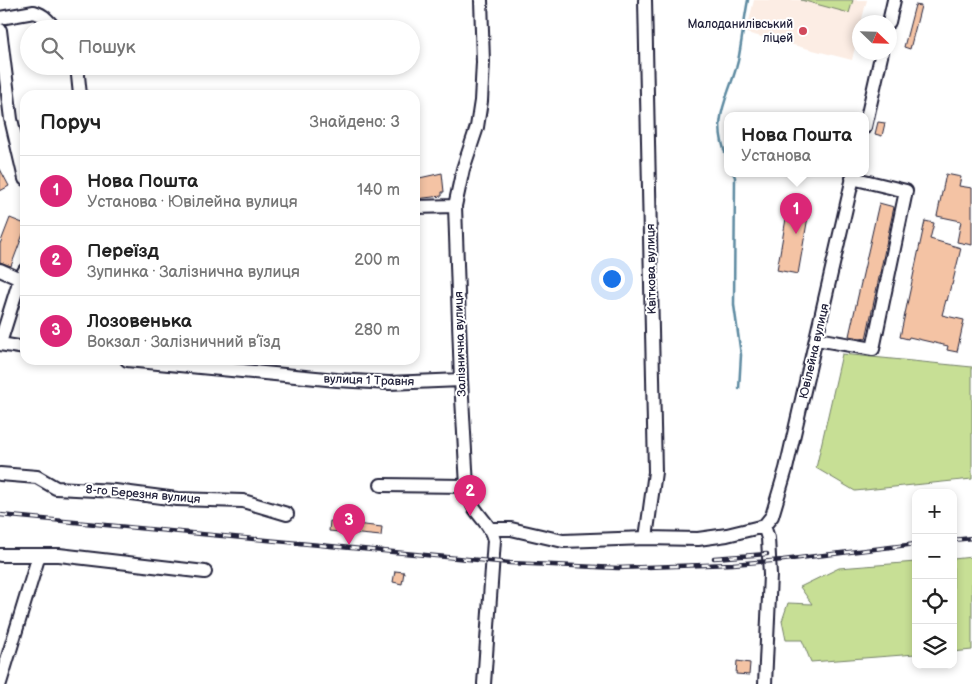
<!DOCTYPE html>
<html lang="uk">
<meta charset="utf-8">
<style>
:root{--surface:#fff;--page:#f6f6f6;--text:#222;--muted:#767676;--line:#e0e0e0;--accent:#db2777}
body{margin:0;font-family:"Balsamiq Sans",sans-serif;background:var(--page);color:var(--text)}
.controls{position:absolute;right:15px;bottom:15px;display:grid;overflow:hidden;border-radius:10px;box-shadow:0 2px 8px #0003}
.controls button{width:45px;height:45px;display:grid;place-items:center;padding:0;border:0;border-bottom:1px solid var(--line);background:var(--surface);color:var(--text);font:25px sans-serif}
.compass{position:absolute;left:852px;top:15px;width:45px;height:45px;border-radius:50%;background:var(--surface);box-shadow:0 2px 8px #0003;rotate:113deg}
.you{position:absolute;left:611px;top:278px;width:18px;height:18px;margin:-12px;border:4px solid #fff;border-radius:50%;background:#1a73e8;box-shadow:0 0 0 8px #1a73e833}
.badge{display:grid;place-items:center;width:32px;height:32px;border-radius:50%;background:var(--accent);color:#fff;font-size:16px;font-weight:700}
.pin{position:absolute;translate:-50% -41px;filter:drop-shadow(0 1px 2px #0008)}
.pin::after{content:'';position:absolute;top:26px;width:18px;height:15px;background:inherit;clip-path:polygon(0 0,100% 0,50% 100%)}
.popup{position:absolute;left:724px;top:112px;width:145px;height:65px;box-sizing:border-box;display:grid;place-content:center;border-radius:10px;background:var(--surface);filter:drop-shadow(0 1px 4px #0005);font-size:16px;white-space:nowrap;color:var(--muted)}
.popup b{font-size:19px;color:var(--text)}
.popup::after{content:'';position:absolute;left:50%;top:100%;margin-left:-10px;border:10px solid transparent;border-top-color:var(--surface)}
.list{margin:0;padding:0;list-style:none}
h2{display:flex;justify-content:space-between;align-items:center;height:65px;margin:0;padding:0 20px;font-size:21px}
h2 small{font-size:16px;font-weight:400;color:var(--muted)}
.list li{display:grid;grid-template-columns:32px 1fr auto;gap:15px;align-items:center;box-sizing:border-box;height:70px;padding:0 20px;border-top:1px solid var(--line)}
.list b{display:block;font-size:19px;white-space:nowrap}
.list p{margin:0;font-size:16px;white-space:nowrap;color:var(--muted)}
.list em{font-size:16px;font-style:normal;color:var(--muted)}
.icon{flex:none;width:28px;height:28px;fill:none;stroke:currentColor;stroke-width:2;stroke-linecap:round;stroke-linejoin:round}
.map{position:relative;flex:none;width:972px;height:684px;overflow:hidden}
.search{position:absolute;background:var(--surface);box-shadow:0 2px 8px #0003;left:20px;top:20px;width:400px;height:55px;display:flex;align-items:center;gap:12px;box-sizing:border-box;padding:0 18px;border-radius:28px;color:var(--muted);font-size:19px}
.panel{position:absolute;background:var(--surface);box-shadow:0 2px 8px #0003;left:20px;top:90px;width:400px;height:275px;border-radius:15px}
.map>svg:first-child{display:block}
.built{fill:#fcede4}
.green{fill:#c7df95;stroke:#748068}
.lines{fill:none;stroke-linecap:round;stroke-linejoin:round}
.stream{stroke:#5d8aa1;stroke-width:2.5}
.building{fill:#f4c3a4;stroke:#22223b}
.minor-casing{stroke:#22223b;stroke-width:16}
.minor{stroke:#fff;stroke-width:12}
.rail-casing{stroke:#22223b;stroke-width:4.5}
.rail{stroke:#fff;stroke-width:2.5;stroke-dasharray:8;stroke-linecap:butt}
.poi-dot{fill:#d1495b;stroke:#fff;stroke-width:2}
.labels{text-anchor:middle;stroke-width:4;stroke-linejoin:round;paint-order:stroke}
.poi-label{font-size:12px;fill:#22223b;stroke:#fff;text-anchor:end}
.street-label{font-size:12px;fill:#22223b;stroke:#fff}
</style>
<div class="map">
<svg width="972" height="684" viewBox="0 0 972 684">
<rect width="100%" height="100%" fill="#fff"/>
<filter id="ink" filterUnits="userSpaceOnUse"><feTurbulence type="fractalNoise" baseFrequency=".02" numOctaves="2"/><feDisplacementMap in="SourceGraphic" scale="10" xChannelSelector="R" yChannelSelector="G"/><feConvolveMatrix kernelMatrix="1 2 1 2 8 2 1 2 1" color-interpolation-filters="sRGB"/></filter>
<g filter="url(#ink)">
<path class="built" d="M754 0H867L861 22H860L859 29 852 60 746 33Z"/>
<path class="green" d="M801 0H853L849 13Z
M842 354 972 367V479L855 491 816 468Z
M972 557V650L953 652V559Z
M916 562V654L811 662 802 640H786L782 621 788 603 812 604 800 587 839 568Z"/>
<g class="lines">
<path class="stream" d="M727 158C710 116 729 99 738 61 742 41 744 20 748 0
M733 173 735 177 734 305 741 355 739 389"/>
</g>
<path class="building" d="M915 5 921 6 910 49 904 47Z
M878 122 885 123 882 136 875 134Z
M0 169 9 186 0 191Z
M442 173 444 192H442V196L415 199V179Z
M946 174 961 177 959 186 972 188V245L957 242 961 221 937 216Z
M879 203 894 207 866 339 849 336Z
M787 213 808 217 798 274 777 270Z
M10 218 25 224V229L11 266 0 262V244Z
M925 221 934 223 930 239 961 248 952 285H951L947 301 946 300 942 315 964 320 957 352 947 350 948 346 909 337 908 339 900 337Z
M330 521 382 527 381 536 329 531Z
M395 571 404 572 402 584 393 582Z
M737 661 750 663 749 675 736 674Z"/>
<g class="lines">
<defs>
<path id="minor" d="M481 0 483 62 481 101 477 127 463 169 455 206 461 380 467 486C469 494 470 502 475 509 483 521 490 525 494 540L484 684
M645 0 655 472 646 538
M0 18 34 12C44 15 49 21 55 29
M889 22 894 0
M0 30 11 119 25 179
M77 66 80 95
M865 127 882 52
M415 207 455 206
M0 270 20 279
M817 339 873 349 906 191 852 178
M0 343 20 279 25 270
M0 344 25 348
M127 360 337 380 389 383 461 380
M0 474 37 477 56 488 115 491 177 499 243 501 287 514
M381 485 467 486
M764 526 772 516 786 469 854 173
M764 526 768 538 770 575 765 684
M491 529H511L563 541 646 538 698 539 727 535 764 526
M0 555H59L205 572
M0 683 39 555"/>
</defs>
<use href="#minor" class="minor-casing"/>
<use href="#minor" class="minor"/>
<defs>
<path id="rail" d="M0 515 510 563 618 568 733 564 783 560 916 544
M953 540 972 538
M714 558 767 554"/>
</defs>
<use href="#rail" class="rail-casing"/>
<use href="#rail" class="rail"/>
</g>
</g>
<circle class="poi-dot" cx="803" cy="31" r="5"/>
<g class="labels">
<g class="poi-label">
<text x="793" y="28">Малоданилівський<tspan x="793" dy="14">ліцей</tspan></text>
</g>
<g class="street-label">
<text transform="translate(651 269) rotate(-91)" y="4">Квіткова вулиця</text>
<text transform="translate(460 344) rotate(-92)" y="4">Залізнична вулиця</text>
<text transform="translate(814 351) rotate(-77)" y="4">Ювілейна вулиця</text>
<text transform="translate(369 380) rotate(2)" y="4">вулиця 1 Травня</text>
<text transform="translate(143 494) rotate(5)" y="4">8-го Березня вулиця</text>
</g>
</g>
</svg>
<div class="controls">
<button>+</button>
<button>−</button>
<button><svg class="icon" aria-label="locate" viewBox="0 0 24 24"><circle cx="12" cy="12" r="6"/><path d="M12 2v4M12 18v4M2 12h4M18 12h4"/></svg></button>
<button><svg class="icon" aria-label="layers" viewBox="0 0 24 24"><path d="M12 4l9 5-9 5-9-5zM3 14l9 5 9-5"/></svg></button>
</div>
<svg class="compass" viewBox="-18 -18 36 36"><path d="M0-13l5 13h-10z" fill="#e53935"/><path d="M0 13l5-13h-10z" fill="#767676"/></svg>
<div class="you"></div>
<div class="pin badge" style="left:796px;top:234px">1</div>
<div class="popup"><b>Нова Пошта</b>Установа</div>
<div class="pin badge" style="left:470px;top:516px">2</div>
<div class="pin badge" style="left:349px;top:545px">3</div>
<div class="search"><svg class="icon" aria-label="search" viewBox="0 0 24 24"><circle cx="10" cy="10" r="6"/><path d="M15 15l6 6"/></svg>Пошук</div>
<section class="panel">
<h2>Поруч<small>Знайдено: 3</small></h2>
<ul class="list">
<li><span class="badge">1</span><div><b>Нова Пошта</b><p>Установа · Ювілейна вулиця</p></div><em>140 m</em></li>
<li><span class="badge">2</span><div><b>Переїзд</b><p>Зупинка · Залізнична вулиця</p></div><em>200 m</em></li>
<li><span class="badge">3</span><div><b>Лозовенька</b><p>Вокзал · Залізничний в’їзд</p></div><em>280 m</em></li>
</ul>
</section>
</div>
